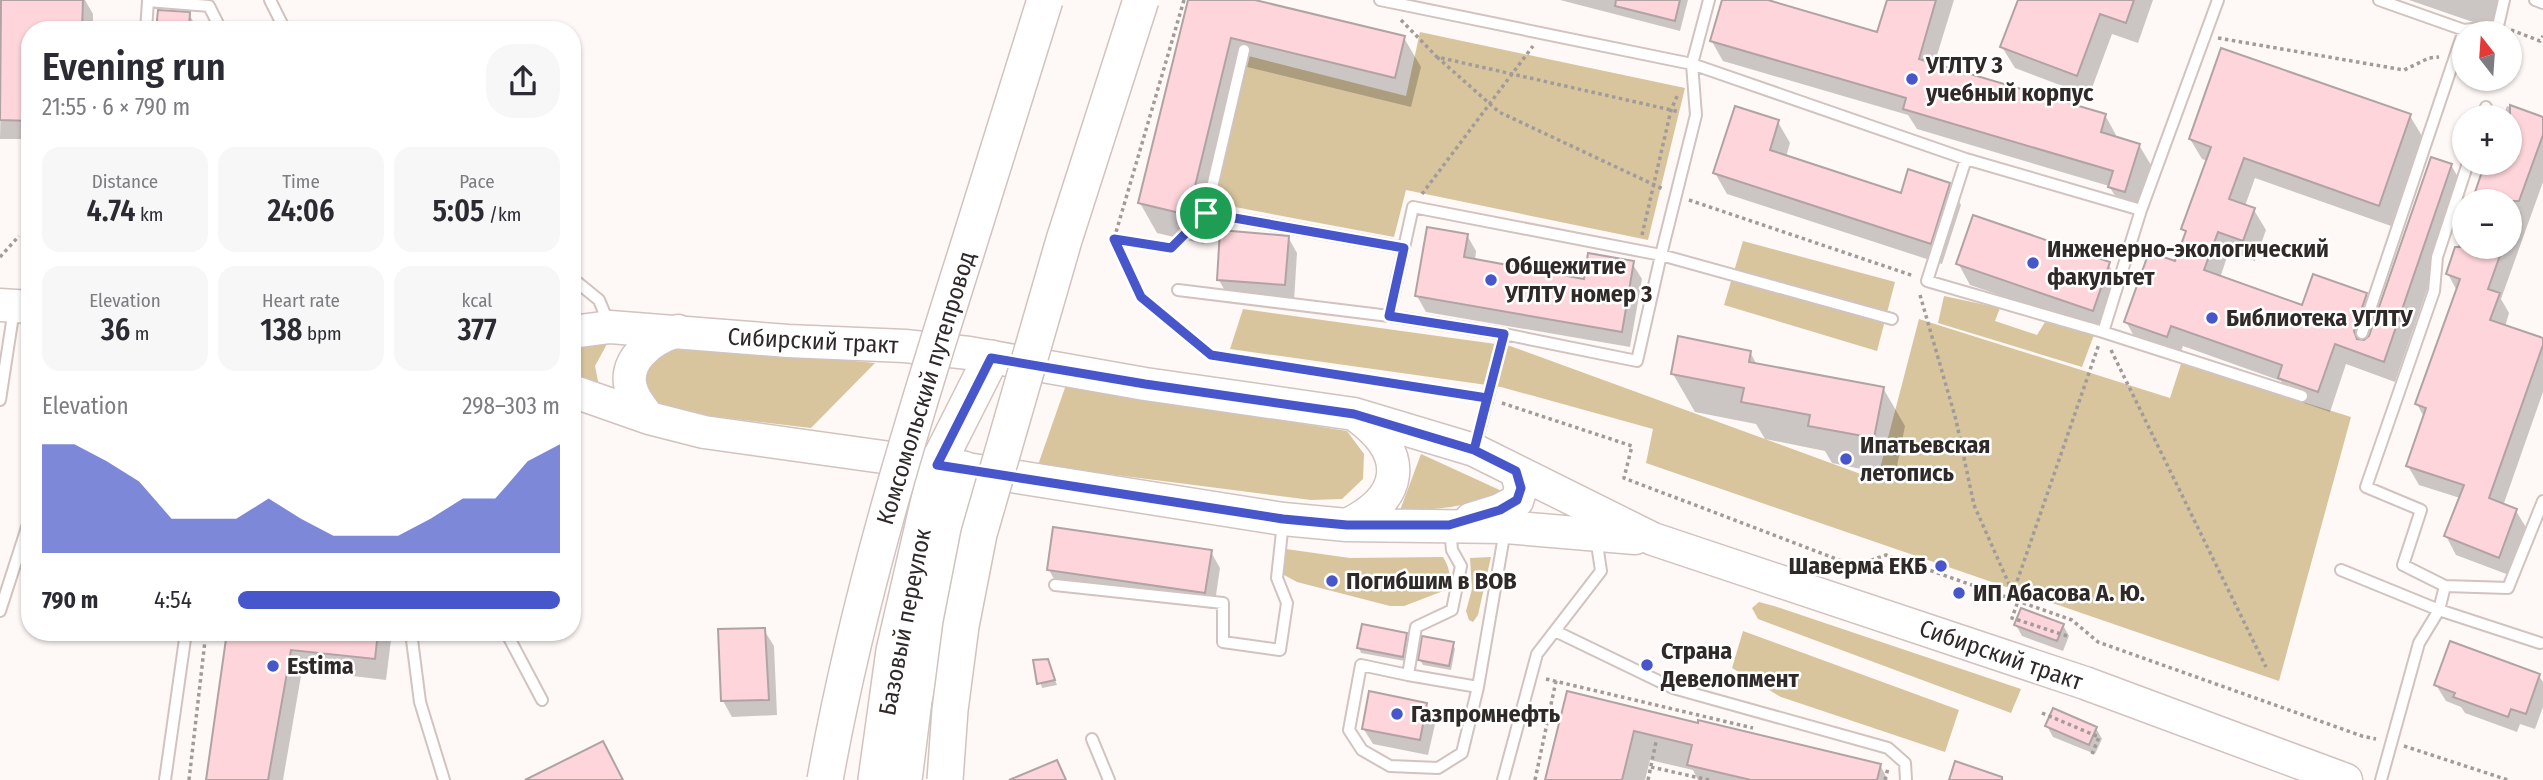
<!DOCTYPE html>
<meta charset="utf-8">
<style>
:root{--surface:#fff;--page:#f7f7f7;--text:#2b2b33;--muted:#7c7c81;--accent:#4756ca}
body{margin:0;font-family:"Fira Sans Condensed",sans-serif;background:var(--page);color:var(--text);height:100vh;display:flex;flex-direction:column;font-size:26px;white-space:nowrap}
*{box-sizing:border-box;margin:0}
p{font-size:23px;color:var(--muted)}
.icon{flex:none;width:38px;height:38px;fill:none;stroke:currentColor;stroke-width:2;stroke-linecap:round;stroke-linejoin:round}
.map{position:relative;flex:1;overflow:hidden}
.sheet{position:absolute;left:21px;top:21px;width:560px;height:620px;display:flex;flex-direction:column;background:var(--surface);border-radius:28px;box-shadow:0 2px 5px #0004}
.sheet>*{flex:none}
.needle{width:46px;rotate:343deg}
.controls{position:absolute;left:2452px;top:21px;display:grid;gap:14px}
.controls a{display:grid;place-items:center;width:70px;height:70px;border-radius:50%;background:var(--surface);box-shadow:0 2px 5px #0004;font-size:35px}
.pin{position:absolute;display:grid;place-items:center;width:60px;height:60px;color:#fff;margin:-30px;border:4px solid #fff;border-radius:50%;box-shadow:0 2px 7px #0007}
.round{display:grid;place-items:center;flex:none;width:74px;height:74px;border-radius:28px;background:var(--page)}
.summary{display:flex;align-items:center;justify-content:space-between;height:119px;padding:0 21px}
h1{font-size:38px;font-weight:600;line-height:52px}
.metrics{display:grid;grid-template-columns:repeat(3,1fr);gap:10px;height:119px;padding:7px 21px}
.metrics div{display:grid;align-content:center;border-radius:18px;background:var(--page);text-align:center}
.metrics b{font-size:30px;font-weight:600}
.metrics small{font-size:19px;font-weight:400}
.metrics p{font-size:19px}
.chart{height:196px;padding:14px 21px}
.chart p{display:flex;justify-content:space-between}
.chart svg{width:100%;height:126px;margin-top:7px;fill:var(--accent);opacity:.7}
ul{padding:0 21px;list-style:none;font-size:23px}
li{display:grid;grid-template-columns:112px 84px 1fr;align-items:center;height:52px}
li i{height:18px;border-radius:9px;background:var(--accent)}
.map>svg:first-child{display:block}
.green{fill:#d8c59e}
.shadow{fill:#0003}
.building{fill:#fdd5da;stroke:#b1a3a4;stroke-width:2}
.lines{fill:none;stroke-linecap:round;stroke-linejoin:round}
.lane-casing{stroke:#d1c3bf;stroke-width:14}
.secondary-casing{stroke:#d1c3bf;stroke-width:35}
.primary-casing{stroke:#d1c3bf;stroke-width:38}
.path{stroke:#a19b99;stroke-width:3.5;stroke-dasharray:3.5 3.5;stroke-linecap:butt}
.lane{stroke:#fff;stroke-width:10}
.secondary{stroke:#fff;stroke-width:32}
.primary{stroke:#fff;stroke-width:35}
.primary-bridge-casing{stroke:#d1c3bf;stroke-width:38;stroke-linecap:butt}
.primary-bridge{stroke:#fff;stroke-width:35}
.route-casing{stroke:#fff;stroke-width:14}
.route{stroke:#4756ca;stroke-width:9}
.poi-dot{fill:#4756ca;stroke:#fff;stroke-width:2.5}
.labels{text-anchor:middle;stroke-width:5;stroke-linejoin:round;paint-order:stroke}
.poi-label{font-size:24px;font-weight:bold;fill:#2f2928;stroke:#fff;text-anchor:start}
.street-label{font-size:24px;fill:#2f2928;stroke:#fff}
</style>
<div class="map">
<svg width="2543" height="780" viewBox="0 0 2543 780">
<rect width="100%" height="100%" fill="#fef8f6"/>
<path class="green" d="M1420,32L1685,88L1648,240L1406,190L1394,237L1203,201L1237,53L1406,96Z
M1743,241L1895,282L1877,351L1724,305Z
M1944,296L2000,308L1995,321L2037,335L2045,322L2094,335L2082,367L1938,323Z
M1243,309L1510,346L1877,480L1919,319L2170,398L2181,364L2351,417L2279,681L1646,463L1653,429L1501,387L1230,349Z
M607,344L595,366L600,391L572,380V349Z
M682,344L875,363L811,428L668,411L647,397L645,367L660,349Z
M1067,382L1182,404L1347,431L1364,454L1363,479L1342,499L1311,500L1038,465Z
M1421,454L1504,492L1501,497L1451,507L1399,513Z
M1286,549L1350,558L1443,557C1450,568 1452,579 1446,590L1404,606H1390L1297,582L1284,575L1283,561Z
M1491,557L1478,615L1473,622L1469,620L1466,611L1472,589L1470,558Z
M1759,602L1774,606L2021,689L2011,713L1758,619L1752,608Z
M1743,631L1959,710L1945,752L1781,697L1732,668Z"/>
<path class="shadow" d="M3,0H85L93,14V30H30V139H0Z
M1189,0H1250L1404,38L1421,67L1411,107L1247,67L1204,244L1157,233L1140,203Z
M1560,0H1688L1680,31Z
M1723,0H1762L1878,34L1888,0H1954L1934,65L2105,115L2116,135L2115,138L2139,145L2151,165L2136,211L2122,207L2109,186L1917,129L1908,115L1723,61L1711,40Z
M2020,0H2153L2138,43L2112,34L2089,96L2015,68L2002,47Z
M2409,0H2507L2496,30Z
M189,14L198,30H158Z
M2507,106L2543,119V182L2501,299L2509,313L2505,327L2543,340V392L2503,506L2516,511L2527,529L2509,575L2456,555L2446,536L2460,498L2419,485L2408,466L2424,417L2417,404L2457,291L2448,274L2464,228V247H2510V201H2474L2487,163H2510V117H2503Z
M2410,116L2422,136L2391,226L2255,178L2245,206L2254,210L2266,230L2255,261L2229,251L2220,278L2303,307L2366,295L2378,316L2451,165L2463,186L2395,382L2346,364L2330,412L2292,399L2281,381L2183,346L2179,357L2138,343L2126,322L2176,263L2187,235L2183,229L2208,161L2202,159L2190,139Z
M1778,122L1790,143L1786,157L1902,195L1949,184L1961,205L1942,264L1727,194L1715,173Z
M1467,235L1476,251L1475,261L1585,281L1632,263L1642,279L1630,347L1426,312L1417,296Z
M1288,237L1297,253L1294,301L1228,296L1219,280Z
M1958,263L2108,264L2121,285L2105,331L1970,285Z
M1750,352L1757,365L1883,388L1905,426L1895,476L1832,463L1825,451L1765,439L1756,424L1695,412L1673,374Z
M1211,552L1220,568L1214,609L1058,586L1049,570Z
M2016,625H2063L2069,636L2063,651L2022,636Z
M764,630L774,646L777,715L732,717L723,701Z
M229,632H392L386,680L302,670L283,780H207Z
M1406,635L1409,639L1405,661L1361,653L1359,648Z
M1453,644L1455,649L1451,670L1423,665L1420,660Z
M1035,662L1050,666L1057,685L1042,688Z
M2539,676L2543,682V707L2535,729L2520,724L2517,732L2465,713L2461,707L2446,701L2436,685Z
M1568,693L1880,765L1888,780H1698L1693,770L1650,760L1645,780H1547Z
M1426,704L1436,720L1428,755L1373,744L1363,728Z
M2047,726L2096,728L2102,739L2095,754L2053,737Z"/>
<path class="building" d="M1,0H83L82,30H30V121L0,120Z
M1188,0H1255L1405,36L1395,78L1231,38L1188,215L1138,203Z
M1616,0H1680L1675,21L1615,6Z
M1722,0H1768L1877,32L1887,0H1936L1919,59L2106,114L2101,132L2140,144L2125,192L2108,187L2113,171L1903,109L1906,98L1710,41Z
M2018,0H2134L2126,23L2100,14L2077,76L2000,47Z
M158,10L190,12L189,30H156Z
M2221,48L2411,114L2379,206L2244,158L2229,199L2255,208L2243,241L2218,232L2204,270L2302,305L2313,274L2367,293L2354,331L2357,339L2364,340L2369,336L2431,157L2452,164L2384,362L2335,344L2318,392L2278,378L2282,365L2171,326L2167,337L2124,322L2149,252L2175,261L2186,231L2181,229L2211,147L2189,139Z
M2510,105L2543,117V135L2519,201H2472L2485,163H2510Z
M1735,106L1779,120L1770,150L1901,193L1908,169L1950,183L1931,244L1713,173Z
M1973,215L2110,262L2093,311L1956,264Z
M1427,227L1468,234L1464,257L1584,279L1588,253L1634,261L1622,332L1415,296Z
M1220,230L1289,236L1285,285L1217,280Z
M2455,247H2503L2488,289L2500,293L2490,320L2543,338V345L2489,498L2517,509L2499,558L2444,536L2464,485L2406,466L2426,408L2415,404L2460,279L2446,274Z
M1678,336L1751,351L1749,362L1884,387L1874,438L1808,426L1810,415L1741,402L1744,388L1671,374Z
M1053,527L1212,550L1205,593L1047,570Z
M2021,608L2064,624L2057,641L2014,625Z
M1362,624L1407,633L1403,657L1357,648Z
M765,628L769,700L721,701L718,629Z
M227,632H378L375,659L291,650L268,780H206Z
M1422,636L1454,642L1449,666L1418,660Z
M2450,641L2540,674L2526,714L2511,709L2508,717L2453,697L2455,693L2434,685Z
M1048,659L1055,680L1037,684L1033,660Z
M1369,691L1427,703L1420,740L1362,729Z
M1567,691L1698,723V720L1881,764L1877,780H1751L1687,765L1692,745L1634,731L1622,780H1545Z
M2053,708L2097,727L2089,745L2045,726Z
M603,741L623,780H525Z
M1057,760L1066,780H1009Z
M1955,761L2002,777V780H1949Z"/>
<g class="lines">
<g class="lane-casing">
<path id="lane" d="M270,0L285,30
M1380,0L1692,64L1966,159L2141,210
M1709,0L1692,64L1696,115L1661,255L1892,319
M2379,0L2464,30L2498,26L2504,0
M2535,0L2543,3
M146,30L148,1L209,6L221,30
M1244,50L1206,213L1404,248
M2483,117L2486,107
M1966,159L1927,281L2103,332L2302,396
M572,278L599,300L609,324
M1178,290L1389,316L1504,334
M1389,316L1413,207L1661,255L1637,361L1504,334L1475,447
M2103,332L2141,210L2218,0
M2362,333L2464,30
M0,400L14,309
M1450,529L1452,550L1461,566L1452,610L1416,627L1408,675L1478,687L1505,530
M2341,570L2439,610L2540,643
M1055,585L1223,603V642L1280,650L1287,603L1277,578L1283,522
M2445,586L2508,588L2543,501
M0,611L30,518
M1555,631L1673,688L1888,748L1905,763L1906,780
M411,632L420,702L444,780
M506,632L542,700
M1408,675L1361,665L1349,730L1362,750L1390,766L1438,768L1462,753L1478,687
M1092,739L1109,780
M165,780L186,632
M1503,780L1537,654L1601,571L1596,537
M2381,780L2419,643L2439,610L2445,586L2403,565L2421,510L2366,487L2434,291L2437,257L2468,163"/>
</g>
<g class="secondary-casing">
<path id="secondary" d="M0,305L30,307
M572,332L610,327L788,341L905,346L969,353L1145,384L1354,414L1474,450L1653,539L2085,683L2346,780
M572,391L649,418L704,432L926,463
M649,418C643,410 637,403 633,394C619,362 651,339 678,331
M973,470L1283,519L1347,525L1505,527L1635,538
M1471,519L1500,510L1517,501L1521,488L1516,471
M1347,525C1404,497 1409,455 1358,417"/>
</g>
<g class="primary-casing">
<path id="primary" d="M876,780L894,651L937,465L991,358
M904,780L914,700L964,469"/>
</g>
<path class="path" d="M1184,0L1114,239L1141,297L1211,354L1474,396
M1401,20L1437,57L1680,112
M2511,30L2540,41L2543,36
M2218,38L2404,70L2429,58L2439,57
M1437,57L1499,112L1663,189
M1422,194L1533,46
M1689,200L1914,276
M1642,235L1671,110L1678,94
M1114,239L1171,248L1195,223
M0,257L19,236
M1920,295L1956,420L1974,505L2012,591
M2111,350L2266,667
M1502,403L1632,446L1624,478L1855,566L1886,555L2072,620L2098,642L2362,736L2376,739
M2067,636L2012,618L2018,601L2013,593L2099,344
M1546,679L1753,728
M2042,713L2099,737L2092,754
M2404,746L2508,780
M1651,767L1709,780
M189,780L206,632
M1535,780L1556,681
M1648,780L1656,742
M1885,780L1888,768"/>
<use href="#lane" class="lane"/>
<use href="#secondary" class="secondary"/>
<use href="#primary" class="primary"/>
<g class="primary-bridge-casing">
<path id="primary-bridge" d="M825,780C857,601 911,426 966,253C993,169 1018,84 1045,0
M945,780L950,710L961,626L979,534L1064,240L1141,0"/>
</g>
<use href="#primary-bridge" class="primary-bridge"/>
</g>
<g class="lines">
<g class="route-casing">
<path id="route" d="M1206,213L1404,248L1389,316L1504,334L1474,450L1354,414L1145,384L991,358L937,465L1283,519L1347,525H1449L1500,510L1517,500L1521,488L1516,471L1474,450L1487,398L1211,355L1141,297L1114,239L1171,248L1206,213"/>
</g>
<use href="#route" class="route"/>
</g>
<g class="poi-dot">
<circle cx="1912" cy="79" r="7"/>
<circle cx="2033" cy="263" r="7"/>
<circle cx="1491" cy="280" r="7"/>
<circle cx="2212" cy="318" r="7"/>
<circle cx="1846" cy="459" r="7"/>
<circle cx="1941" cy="566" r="7"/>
<circle cx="1332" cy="581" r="7"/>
<circle cx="1959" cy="593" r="7"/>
<circle cx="1647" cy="665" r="7"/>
<circle cx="273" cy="666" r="7"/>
<circle cx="1397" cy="714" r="7"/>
</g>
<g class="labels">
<g class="poi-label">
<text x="1926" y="73">УГЛТУ 3<tspan x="1926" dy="28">учебный корпус</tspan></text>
<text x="2047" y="257">Инженерно-экологический<tspan x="2047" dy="28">факультет</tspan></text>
<text x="1505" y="274">Общежитие<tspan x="1505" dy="28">УГЛТУ номер 3</tspan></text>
<text x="2226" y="326">Библиотека УГЛТУ</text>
<text x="1860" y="453">Ипатьевская<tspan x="1860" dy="28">летопись</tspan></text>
<text x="1927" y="574" text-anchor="end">Шаверма ЕКБ</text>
<text x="1346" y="589">Погибшим в ВОВ</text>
<text x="1973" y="601">ИП Абасова А. Ю.</text>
<text x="1661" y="659">Страна<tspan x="1661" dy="28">Девелопмент</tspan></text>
<text x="287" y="674">Estima</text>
<text x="1411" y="722">Газпромнефть</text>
</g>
<g class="street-label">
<text transform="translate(813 341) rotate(3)" y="8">Сибирский тракт</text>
<text transform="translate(926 388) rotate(-73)" y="8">Комсомольский путепровод</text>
<text transform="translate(905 622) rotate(-79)" y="8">Базовый переулок</text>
<text transform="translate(2001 655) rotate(19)" y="8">Сибирский тракт</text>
</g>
</g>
</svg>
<div class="controls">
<a><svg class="needle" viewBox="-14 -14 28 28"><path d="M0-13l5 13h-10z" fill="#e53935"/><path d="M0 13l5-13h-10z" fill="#7c7c81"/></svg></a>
<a>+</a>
<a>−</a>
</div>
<div class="pin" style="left:1206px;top:213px;background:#1e9e55"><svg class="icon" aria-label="arrive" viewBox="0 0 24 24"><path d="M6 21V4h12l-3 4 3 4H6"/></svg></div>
<section class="sheet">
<div class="summary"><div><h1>Evening run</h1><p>21:55 · 6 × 790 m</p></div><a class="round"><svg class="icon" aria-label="share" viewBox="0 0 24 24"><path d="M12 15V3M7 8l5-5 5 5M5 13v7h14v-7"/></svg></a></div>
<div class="metrics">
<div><p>Distance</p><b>4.74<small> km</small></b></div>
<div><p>Time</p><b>24:06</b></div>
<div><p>Pace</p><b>5:05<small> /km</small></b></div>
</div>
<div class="metrics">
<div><p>Elevation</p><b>36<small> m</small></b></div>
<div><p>Heart rate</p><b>138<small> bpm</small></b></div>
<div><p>kcal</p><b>377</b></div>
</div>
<div class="chart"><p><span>Elevation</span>298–303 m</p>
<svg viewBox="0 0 160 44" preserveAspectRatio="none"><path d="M0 44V6L10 6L20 12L30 19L40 32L50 32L60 32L70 25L80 32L90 38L100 38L110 38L120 32L130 25L140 25L150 12L160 6V44z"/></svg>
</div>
<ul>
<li><b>790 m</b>4:54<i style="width:100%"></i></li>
</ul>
</section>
</div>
